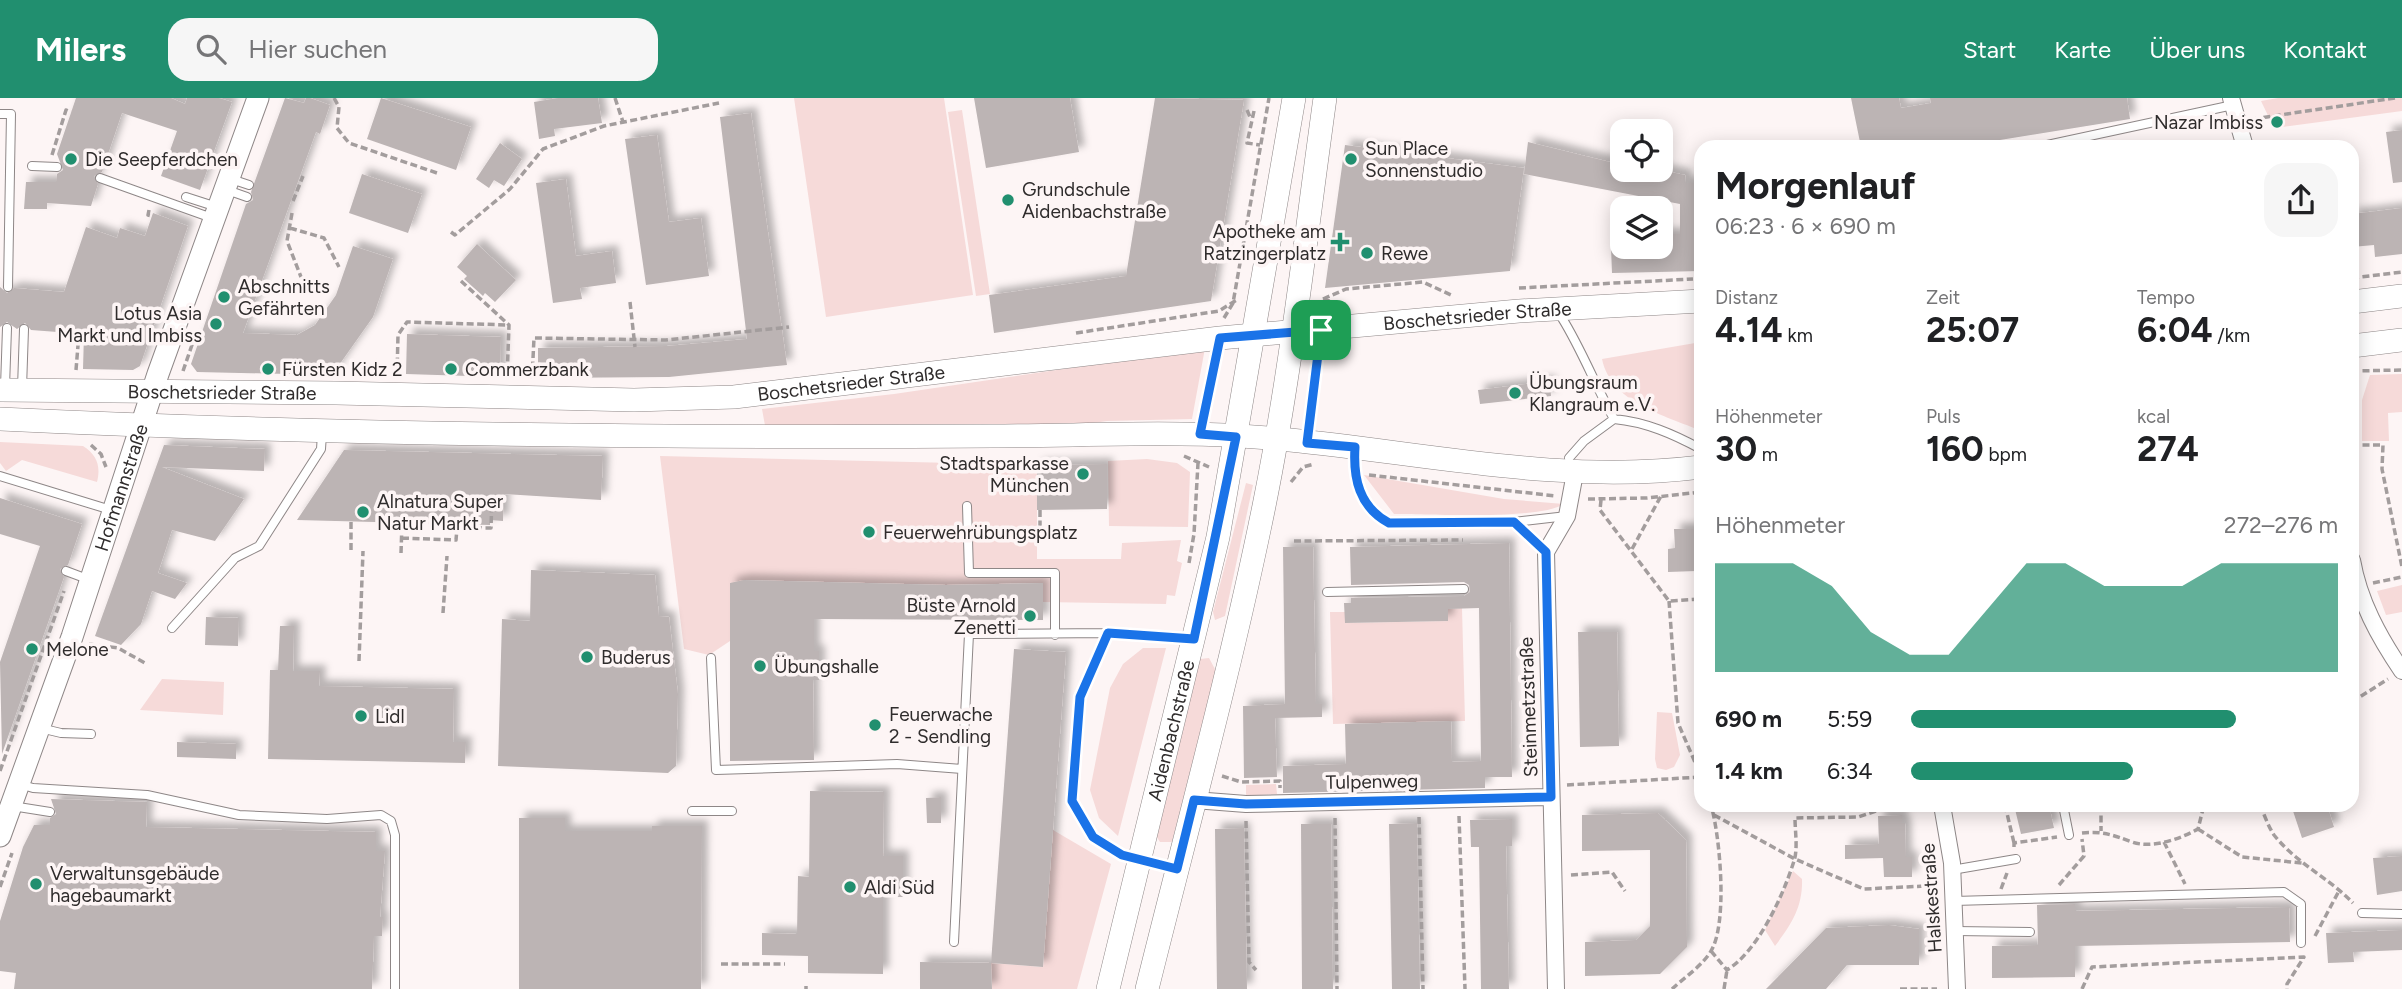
<!DOCTYPE html>
<html lang="de">
<meta charset="utf-8">
<style>
:root{--surface:#fff;--page:#f6f6f6;--text:#202124;--muted:#757577;--accent:#218f6f}
body{margin:0;font-family:Figtree,sans-serif;background:var(--page);color:var(--text);height:100vh;display:flex;flex-direction:column;font-size:26px;white-space:nowrap}
*{box-sizing:border-box;margin:0}
p{font-size:23px;color:var(--muted)}
.icon{flex:none;width:38px;height:38px;fill:none;stroke:currentColor;stroke-width:2;stroke-linecap:round;stroke-linejoin:round}
.map{position:relative;flex:1;overflow:hidden}
.side{position:absolute;left:1694px;top:42px;width:665px;height:672px;display:flex;flex-direction:column;background:var(--surface);border-radius:21px;box-shadow:0 4px 18px #0003}
.side>*{flex:none}
.buttons{position:absolute;left:1610px;top:21px;display:grid;gap:14px}
.buttons a{display:grid;place-items:center;width:63px;height:63px;border-radius:14px;background:var(--surface);box-shadow:0 4px 18px #0003;font-size:35px}
.pin{position:absolute;display:grid;place-items:center;width:60px;height:60px;color:#fff;margin:-30px;border-radius:14px;box-shadow:0 4px 10px #0006}
.round{display:grid;place-items:center;flex:none;width:74px;height:74px;border-radius:21px;background:var(--page)}
.head{display:flex;align-items:center;justify-content:space-between;height:119px;padding:0 21px}
h1{font-size:38px;font-weight:700;line-height:52px}
.figures{display:grid;grid-template-columns:repeat(3,1fr);gap:10px;height:119px;padding:7px 21px}
.figures div{display:grid;align-content:center}
.figures b{font-size:35px;font-weight:700}
.figures small{font-size:19px;font-weight:400}
.figures p{font-size:19px}
.chart{height:196px;padding:14px 21px}
.chart p{display:flex;justify-content:space-between}
.chart svg{width:100%;height:126px;margin-top:7px;fill:var(--accent);opacity:.7}
ul{padding:0 21px;list-style:none;font-size:23px}
li{display:grid;grid-template-columns:112px 84px 1fr;align-items:center;height:52px}
li i{height:18px;border-radius:9px;background:var(--accent)}
header{display:flex;align-items:center;gap:42px;box-sizing:border-box;height:98px;padding:0 35px;background:var(--accent);color:#fff}
header strong{font-size:33px}
nav{display:flex;gap:38px;margin-inline-start:auto;font-size:24px}
.search{width:490px;height:63px;background:var(--page);display:flex;align-items:center;gap:18px;box-sizing:border-box;padding:0 24px;border-radius:21px;color:var(--muted);font-size:26px}
.map>svg:first-child{display:block}
.green{fill:#f6dad9}
.building{fill:#bcb4b4;filter:url(#shadow)}
.lines{fill:none;stroke-linecap:round;stroke-linejoin:round}
.service-casing{stroke:#8e8787;stroke-width:10}
.minor-casing{stroke:#8e8787;stroke-width:18}
.tertiary-casing{stroke:#8e8787;stroke-width:23}
.secondary-casing{stroke:#8e8787;stroke-width:24}
.path{stroke:#a39d9d;stroke-width:3.5;stroke-dasharray:7 3.5;stroke-linecap:butt}
.service{stroke:#fff;stroke-width:8}
.minor{stroke:#fff;stroke-width:16}
.tertiary{stroke:#fff;stroke-width:21}
.secondary{stroke:#fff;stroke-width:23}
.route-casing{stroke:#fff;stroke-width:14}
.route{stroke:#1a73e8;stroke-width:9}
.poi-dot{fill:#218f6f;stroke:#fdf5f5;stroke-width:2.5}
.labels{text-anchor:middle;stroke-width:7;stroke-linejoin:round;paint-order:stroke}
.poi-label{font-size:19px;fill:#2f2c2c;stroke:#fdf5f5;text-anchor:start}
.street-label{font-size:19px;fill:#2f2c2c;stroke:#fdf5f5}
</style>
<header>
<strong>Milers</strong>
<div class="search"><svg class="icon" aria-label="search" viewBox="0 0 24 24"><circle cx="10" cy="10" r="6"/><path d="M15 15l6 6"/></svg>Hier suchen</div>
<nav><a>Start</a><a>Karte</a><a>Über uns</a><a>Kontakt</a></nav>
</header>
<div class="map">
<svg width="2402" height="891" viewBox="0 0 2402 891">
<defs>
<filter id="shadow"><feDropShadow dx="6" dy="-6" stdDeviation="3.5" flood-color="#0004"/></filter>
</defs>
<rect width="100%" height="100%" fill="#fdf5f5"/>
<path class="green" d="M794,0H944L973,197L826,219Z
M2278,0H2402V13L2274,30L2261,3Z
M962,12L990,196L976,198L948,14Z
M1701,244V333C1665,317 1611,305 1602,261Z
M1205,250L1192,321L1107,323L1073,328L766,333L762,311L894,296Z
M2402,276V314L2388,315L2389,343H2362V302L2370,277Z
M0,344L83,348C97,357 101,368 97,384L22,362L6,373L0,365Z
M660,358L1037,367V461H1121L1122,445L1181,442L1177,463L1182,465L1175,498L1167,497L1166,506L1043,504V485L946,487L744,482L730,543L709,557L684,551Z
M1147,361L1177,365L1190,374L1188,429L1109,428L1108,363Z
M1364,377L1504,401L1564,406C1540,422 1428,416 1394,416Z
M1246,385L1253,387L1225,518L1215,522L1213,514Z
M2402,487V514L2386,517L2377,493Z
M1462,510L1465,623L1333,626L1330,514H1345V525L1448,523V511Z
M1143,550H1166L1118,738L1099,720L1090,692L1110,590L1123,566Z
M1209,560L1216,573L1172,744H1160L1156,738L1200,561Z
M162,581L224,584L223,617L140,612Z
M1657,614L1672,615L1680,657L1674,669L1666,672L1657,670L1655,661Z
M1276,686L1277,696L1246,698V687Z
M1053,732L1111,766L1077,891H992L991,865L1043,869Z
M1793,773L1802,781C1803,808 1792,826 1775,848L1765,832Z"/>
<path class="building" d="M76,0H171L185,6L187,0H219L232,4L200,92L161,78L177,33L122,15L102,74L94,78L98,86L91,108L47,105V111H24L26,84H56L57,76L63,72L57,56Z
M285,0L304,5L306,0H310L330,7L320,36L316,34L243,235L297,237L315,227L336,197L353,148L393,161L373,219L332,277L197,274L191,266L246,106L253,102L251,94Z
M381,0L471,29L456,72L367,41Z
M558,0H598L602,25L554,31L555,38L539,41L534,4Z
M974,0H1070L1079,54L986,70Z
M1155,0L1244,2L1211,203L994,235L989,197L1126,178Z
M1851,0H1899L1901,10L1931,5L1930,0H2127L2130,21L1957,49H1861Z
M751,15L787,267L669,279L538,280V250L667,248L747,241L720,19Z
M2402,32V84L2393,85L2386,34Z
M657,37L669,124L701,120L709,178L646,187L625,41Z
M1528,44L1622,67V72H1661L1685,77L1686,85H1701V173L1612,175L1611,149H1661V136H1680V106L1524,76Z
M500,45L522,61L504,88L494,82L489,90L476,81Z
M1345,47L1524,70L1510,173L1325,190Z
M362,76L422,96L408,135L349,115Z
M566,81L576,158L612,153L616,185L580,190L582,201L553,205L536,85Z
M2402,110V156L2375,159L2374,147L2352,149V116Z
M153,115L188,128L140,268L133,272L83,271L84,236L31,232L25,225L17,231L7,224L0,229V189L7,195L14,190L64,194L86,129L117,140L120,130L145,138Z
M477,146L516,182L495,204L485,195L483,198L464,181L467,178L457,169Z
M407,236L501,239L500,279L406,276Z
M1550,283L1551,298L1480,306L1478,292Z
M164,347L265,351L264,373L162,369L244,401L215,443L172,432L158,475L187,485L175,501L152,493L141,526L121,547L95,538Z
M344,352L603,358L601,402L504,396L503,423L490,422V427L297,422Z
M1107,366V411L1037,412V367Z
M0,400L82,426L68,467L60,471L64,479L2,656L0,564L40,448L0,436Z
M1674,431H1701V469H1696V473L1668,474V451L1675,450Z
M1509,445L1512,679H1485V690L1283,695V668L1346,666L1345,626L1451,623L1452,664L1481,663L1479,510L1448,511V523L1345,525L1344,505H1351V500L1464,498L1470,494L1469,487L1464,484L1351,487L1350,449Z
M1283,449H1313L1316,606H1322V619L1275,620L1277,679L1244,680L1243,608L1285,606Z
M531,472L655,477L659,518L669,519L678,596L676,668L668,675L498,668L502,521L530,523Z
M744,482L946,487L1043,485V522L814,521V553H819V582H813L814,662L730,663V485Z
M206,519L239,520L238,548L205,547Z
M280,528H294L293,573H320L319,588L454,591L453,644H466L465,665L268,661L270,572H278Z
M1578,534H1617L1619,648L1580,649Z
M1014,551L1066,554L1043,869L991,865Z
M177,644L236,646V661L177,659Z
M810,693L884,694L883,758H903V799H883V876L808,875V858L762,857V835L797,836L798,778L809,779Z
M941,699V725H927L926,700Z
M51,701L147,704L146,729L376,734V753H385L380,819H383L382,838H374L372,891H14L16,875L0,873V823L23,749L34,727H50V720L56,716Z
M2014,707H2049L2054,730L2021,736Z
M2291,707H2327L2334,729L2302,740Z
M1658,715L1686,742L1687,849L1660,876L1585,878V844L1636,842L1650,828V752L1582,753V717Z
M1902,717V725H1905L1906,759H1912V779H1884L1883,760L1845,761V747L1879,746L1878,718Z
M519,720H565V733H652V728H702L701,891H519Z
M1512,721V748H1506L1509,891H1481L1479,749H1471L1470,722Z
M1417,725L1420,891H1392L1389,726Z
M1301,726H1331L1333,891H1302Z
M1244,730L1247,891H1217L1215,731Z
M2402,758V793L2377,797L2373,760Z
M2075,806V813L2289,809L2290,844L2075,848V879L1992,880V848L2038,847L2037,807Z
M1889,827L1919,831V867H1847L1826,891H1766L1826,830Z
M2402,832V852L2353,854L2354,864L2328,865L2326,835Z
M920,864L991,865L992,891H920Z"/>
<g class="lines">
<g class="service-casing">
<path id="service" d="M0,16H11L8,189
M2038,49L2233,7
M32,68L57,69
M100,80L212,120
M231,81L249,87
M227,92L247,99
M186,99L217,109
M1562,220C1582,252 1595,287 1614,321L1584,343L1569,360
M5,289L7,230
M22,290L24,231
M1614,321C1646,324 1673,336 1701,351
M1355,352C1353,382 1361,410 1389,425L1514,424L1546,454
M0,378L111,412
M967,408L969,475H1055V537
M1514,424L1567,418
M66,473L90,482
M1327,494L1464,491
M172,530L235,460L259,448L321,351L322,336
M711,560L716,672L897,666L962,671
M40,630L61,635L91,636
M19,686L33,690L147,697L239,717L327,721L381,717L391,723L395,737V891
M2063,707L2069,737
M12,708L50,714
M692,713H732
M1139,761L1122,756L1093,739L1072,703L1080,599L1108,535L1192,540
M1952,772L2016,761
M1954,803L2284,794L2301,806V845
M2362,815L2402,816
M1955,833L2030,834
M954,844L969,536L1108,535"/>
</g>
<g class="minor-casing">
<path id="minor" d="M2231,0L2245,49
M2352,462C2359,503 2379,539 2402,573
M1194,702L1246,706L1551,699
M1942,707L1952,765L1957,891
M1556,891L1546,454L1567,418L1575,375"/>
</g>
<g class="tertiary-casing">
<g id="tertiary">
<path id="s1" d="M0,738L72,539L158,276L258,0"/>
</g>
</g>
<g class="secondary-casing">
<g id="secondary">
<path d="M2352,204L2402,198"/>
<path d="M2352,248L2402,242"/>
<path id="s2" d="M0,292L336,295L634,302L734,299L1220,240L1519,213L1701,203"/>
<path d="M0,321C331,337 662,340 993,338C1056,338 1118,335 1181,336C1356,336 1526,391 1701,369"/>
<path id="s3" d="M1108,891L1218,439L1294,0"/>
<path d="M1147,891C1187,730 1231,570 1264,408C1291,274 1306,136 1325,0"/>
</g>
</g>
<path class="path" d="M334,0L339,9L337,30L349,45L437,75
M615,0L623,24
M1247,12L1250,19
M1254,13L1247,45L1260,47
M2253,21L2395,0
M52,57L66,12L71,14
M293,103L303,78
M149,112L148,117L152,118
M292,115L287,143L301,179
M290,130L324,140L339,169
M451,134L455,137L510,91L543,51L604,28L719,5
M2352,180L2402,174
M461,183L509,227L507,280
M1519,190L1693,181
M1323,201L1341,207
M1323,201L1346,191L1423,184L1451,197
M630,204L635,249
M1224,220L1233,205L1269,0
M1076,235L1219,213L1238,201
M76,272L79,235
M183,273L193,244
M2352,273L2402,272
M397,277L398,237L407,224L509,227
M532,281L534,240L666,242L789,229
M1204,316L1215,261
M1309,325L1319,249
M91,347L101,356L106,369
M2352,347H2383L2382,371L2402,469
M1184,358L1209,369
M1369,377L1556,398
M1291,384L1303,369L1314,366
M1588,401L1647,400L1701,394
M1601,402L1600,412L1669,503L1701,501
M1040,412V435
M351,424V453
M457,427V430H491L492,398H496
M402,440L456,442L457,430
M1294,443L1463,442
M1632,451L1661,398
M401,455L402,425
M1189,465L1194,436L1198,365
M2373,485L2402,479
M1669,503L1678,625L1701,678
M443,515L447,458
M89,546L118,550L145,565
M359,563L363,453
M2352,604L2388,581
M0,673L64,493
M1222,678L1241,684L1280,683V690
M1567,687L1701,679
M2005,707L2014,745
M2101,707V733
M2260,707C2264,716 2268,728 2274,737C2296,765 2329,780 2353,805
M1714,717L1795,761L1864,791L1925,788L1936,779
M1459,718L1465,891
M1419,719L1423,891
M1335,720L1337,891
M1246,723L1249,864L1256,872
M2198,731L2242,759L2302,765
M2082,735C2103,733 2113,737 2132,744C2152,751 2180,741 2198,731L2204,707
M2164,744L2185,786
M2014,749V745L2057,739
M1571,777L1612,774L1625,793
M2059,787L2084,758L2082,741
M0,789L12,755
M2001,791L2007,775
M2315,838L2340,791
M1711,853L1727,872C1758,853 1783,798 1794,763C1798,751 1795,733 1795,720L1858,719L1879,712L1923,707
M721,866H785
M806,891V888
M1672,891C1684,880 1703,867 1711,853C1728,825 1720,738 1711,707
M1724,891L1727,872
M1900,891H1937
M2082,891L2092,869L2304,859L2287,886V891"/>
<use href="#service" class="service"/>
<use href="#minor" class="minor"/>
<use href="#tertiary" class="tertiary"/>
<use href="#secondary" class="secondary"/>
</g>
<g class="lines">
<g class="route-casing">
<path id="route" d="M1321,232L1307,345L1355,349C1353,380 1359,409 1389,425L1514,424L1546,454L1551,699L1246,706L1194,702L1177,771L1122,757L1093,739L1072,703L1080,599L1108,535L1194,541L1236,339L1200,336L1220,240Z"/>
</g>
<use href="#route" class="route"/>
</g>
<g class="poi-dot">
<circle cx="2277" cy="24" r="7"/>
<circle cx="71" cy="61" r="7"/>
<circle cx="1351" cy="61" r="7"/>
<circle cx="1008" cy="102" r="7"/>
<path d="M1336.5 133.5h7v7h7v7h-7v7h-7v-7h-7v-7h7z"/>
<circle cx="1367" cy="155" r="7"/>
<circle cx="224" cy="199" r="7"/>
<circle cx="216" cy="226" r="7"/>
<circle cx="268" cy="271" r="7"/>
<circle cx="451" cy="271" r="7"/>
<circle cx="1515" cy="295" r="7"/>
<circle cx="1083" cy="376" r="7"/>
<circle cx="363" cy="414" r="7"/>
<circle cx="869" cy="434" r="7"/>
<circle cx="1030" cy="518" r="7"/>
<circle cx="32" cy="551" r="7"/>
<circle cx="587" cy="559" r="7"/>
<circle cx="760" cy="568" r="7"/>
<circle cx="361" cy="618" r="7"/>
<circle cx="875" cy="627" r="7"/>
<circle cx="36" cy="786" r="7"/>
<circle cx="850" cy="789" r="7"/>
</g>
<g class="labels">
<g class="poi-label">
<text x="2263" y="31" text-anchor="end">Nazar Imbiss</text>
<text x="1365" y="57">Sun Place<tspan x="1365" dy="22">Sonnenstudio</tspan></text>
<text x="85" y="68">Die Seepferdchen</text>
<text x="1022" y="98">Grundschule<tspan x="1022" dy="22">Aidenbachstraße</tspan></text>
<text x="1326" y="140" text-anchor="end">Apotheke am<tspan x="1326" dy="22">Ratzingerplatz</tspan></text>
<text x="1381" y="162">Rewe</text>
<text x="238" y="195">Abschnitts<tspan x="238" dy="22">Gefährten</tspan></text>
<text x="202" y="222" text-anchor="end">Lotus Asia<tspan x="202" dy="22">Markt und Imbiss</tspan></text>
<text x="282" y="278">Fürsten Kidz 2</text>
<text x="465" y="278">Commerzbank</text>
<text x="1529" y="291">Übungsraum<tspan x="1529" dy="22">Klangraum e.V.</tspan></text>
<text x="1069" y="372" text-anchor="end">Stadtsparkasse<tspan x="1069" dy="22">München</tspan></text>
<text x="377" y="410">Alnatura Super<tspan x="377" dy="22">Natur Markt</tspan></text>
<text x="883" y="441">Feuerwehrübungsplatz</text>
<text x="1016" y="514" text-anchor="end">Büste Arnold<tspan x="1016" dy="22">Zenetti</tspan></text>
<text x="46" y="558">Melone</text>
<text x="601" y="566">Buderus</text>
<text x="774" y="575">Übungshalle</text>
<text x="889" y="623">Feuerwache<tspan x="889" dy="22">2 - Sendling</tspan></text>
<text x="375" y="625">Lidl</text>
<text x="50" y="782">Verwaltunsgebäude<tspan x="50" dy="22">hagebaumarkt</tspan></text>
<text x="864" y="796">Aldi Süd</text>
</g>
<g class="street-label">
<text dy="7" stroke="none"><textPath href="#s2" startOffset="1482">Boschetsrieder Straße</textPath></text>
<text dy="7" stroke="none"><textPath href="#s2" startOffset="852">Boschetsrieder Straße</textPath></text>
<text dy="7" stroke="none"><textPath href="#s2" startOffset="222">Boschetsrieder Straße</textPath></text>
<text dy="7" stroke="none"><textPath href="#s1" startOffset="369">Hofmannstraße</textPath></text>
<text transform="translate(1528 609) rotate(-92)" y="7">Steinmetzstraße</text>
<text dy="7" stroke="none"><textPath href="#s3" startOffset="266">Aidenbachstraße</textPath></text>
<text transform="translate(1372 683) rotate(-1)" y="7">Tulpenweg</text>
<text transform="translate(1931 800) rotate(-94)" y="7">Halskestraße</text>
</g>
</g>
</svg>
<div class="buttons">
<a><svg class="icon" aria-label="locate" viewBox="0 0 24 24"><circle cx="12" cy="12" r="6"/><path d="M12 2v4M12 18v4M2 12h4M18 12h4"/></svg></a>
<a><svg class="icon" aria-label="layers" viewBox="0 0 24 24"><path d="M12 4l9 5-9 5-9-5zM3 14l9 5 9-5"/></svg></a>
</div>
<div class="pin" style="left:1321px;top:232px;background:#1e9e55"><svg class="icon" aria-label="arrive" viewBox="0 0 24 24"><path d="M6 21V4h12l-3 4 3 4H6"/></svg></div>
<section class="side">
<div class="head"><div><h1>Morgenlauf</h1><p>06:23 · 6 × 690 m</p></div><a class="round"><svg class="icon" aria-label="share" viewBox="0 0 24 24"><path d="M12 15V3M7 8l5-5 5 5M5 13v7h14v-7"/></svg></a></div>
<div class="figures">
<div><p>Distanz</p><b>4.14<small> km</small></b></div>
<div><p>Zeit</p><b>25:07</b></div>
<div><p>Tempo</p><b>6:04<small> /km</small></b></div>
</div>
<div class="figures">
<div><p>Höhenmeter</p><b>30<small> m</small></b></div>
<div><p>Puls</p><b>160<small> bpm</small></b></div>
<div><p>kcal</p><b>274</b></div>
</div>
<div class="chart"><p><span>Höhenmeter</span>272–276 m</p>
<svg viewBox="0 0 160 44" preserveAspectRatio="none"><path d="M0 44V6L10 6L20 6L30 14L40 30L50 38L60 38L70 22L80 6L90 6L100 14L110 14L120 14L130 6L140 6L150 6L160 6V44z"/></svg>
</div>
<ul>
<li><b>690 m</b>5:59<i style="width:76%"></i></li>
<li><b>1.4 km</b>6:34<i style="width:52%"></i></li>
</ul>
</section>
</div>
